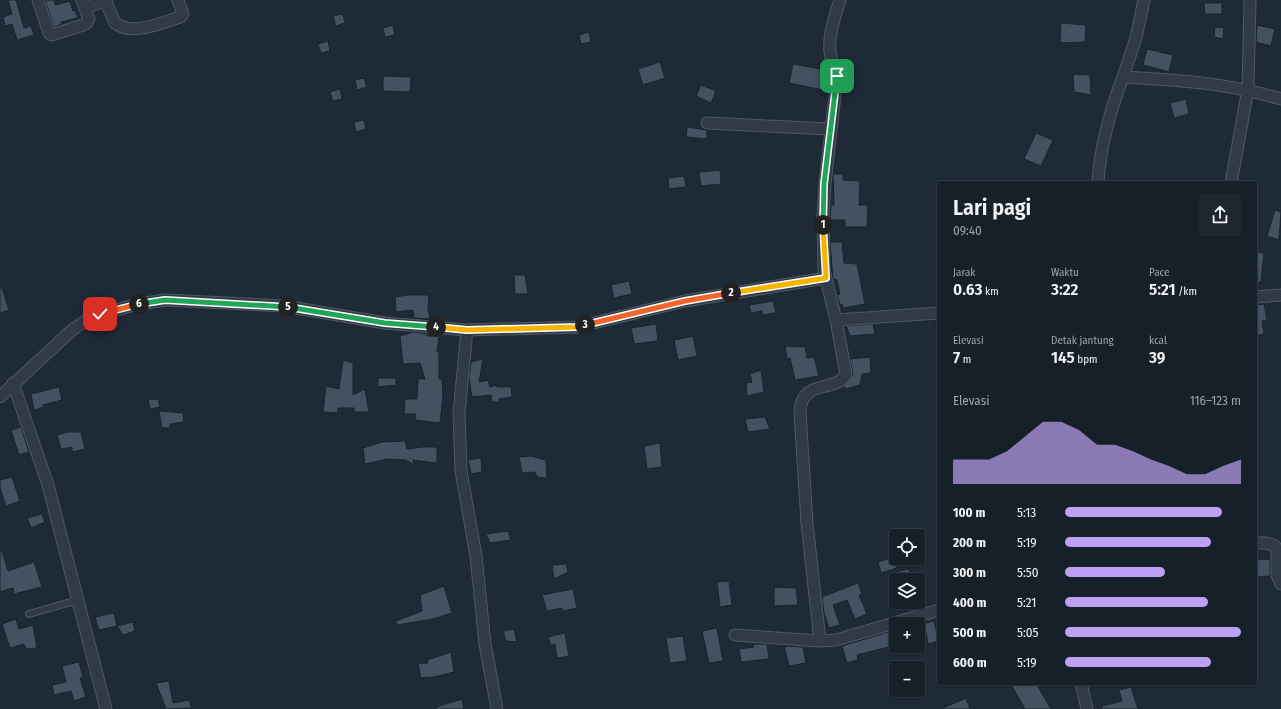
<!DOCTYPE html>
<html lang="id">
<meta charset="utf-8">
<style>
:root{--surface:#162028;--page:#1f2830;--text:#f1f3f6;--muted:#9ea3a8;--line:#353e45;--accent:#bca0f2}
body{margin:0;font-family:"Fira Sans Condensed",sans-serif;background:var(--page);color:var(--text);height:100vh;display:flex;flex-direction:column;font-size:15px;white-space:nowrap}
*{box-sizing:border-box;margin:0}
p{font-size:13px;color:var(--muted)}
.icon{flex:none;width:22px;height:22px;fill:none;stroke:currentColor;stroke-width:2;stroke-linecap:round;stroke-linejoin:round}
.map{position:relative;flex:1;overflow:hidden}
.side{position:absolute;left:937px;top:181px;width:320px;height:504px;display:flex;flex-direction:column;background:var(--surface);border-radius:4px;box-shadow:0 1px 3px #0004,0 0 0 1px var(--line)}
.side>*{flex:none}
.tools{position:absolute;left:889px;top:529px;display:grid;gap:8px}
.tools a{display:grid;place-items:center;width:36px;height:36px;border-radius:4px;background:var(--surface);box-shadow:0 1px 3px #0004,0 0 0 1px var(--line);font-size:20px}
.pin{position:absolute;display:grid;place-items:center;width:34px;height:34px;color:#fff;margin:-17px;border-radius:8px;box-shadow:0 2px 6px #0006}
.km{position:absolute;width:20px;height:20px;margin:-10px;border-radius:50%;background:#222;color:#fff;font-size:11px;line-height:20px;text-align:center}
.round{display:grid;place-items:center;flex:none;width:42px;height:42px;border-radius:4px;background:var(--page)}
.headline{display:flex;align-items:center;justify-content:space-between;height:68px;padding:0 16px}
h1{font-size:22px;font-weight:600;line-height:30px}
.figures{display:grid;grid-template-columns:repeat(3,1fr);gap:6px;height:68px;padding:4px 16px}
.figures div{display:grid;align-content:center}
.figures b{font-size:17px;font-weight:600}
.figures small{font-size:11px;font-weight:400}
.figures p{font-size:11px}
.chart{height:112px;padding:8px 16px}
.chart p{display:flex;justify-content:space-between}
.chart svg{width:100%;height:72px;margin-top:4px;fill:var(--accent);opacity:.7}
ul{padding:0 16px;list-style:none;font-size:13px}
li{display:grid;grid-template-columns:64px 48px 1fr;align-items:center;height:30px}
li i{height:10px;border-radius:5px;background:var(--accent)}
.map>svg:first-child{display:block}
.building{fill:#445160;stroke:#19222d}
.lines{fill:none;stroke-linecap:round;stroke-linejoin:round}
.lane-casing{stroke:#4f5965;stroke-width:8}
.street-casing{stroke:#4f5965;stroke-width:13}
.lane{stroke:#313b47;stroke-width:5.5}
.street{stroke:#313b47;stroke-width:11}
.split-1-casing{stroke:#fff;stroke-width:8}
.split-2-casing{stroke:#fff;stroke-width:8}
.split-3-casing{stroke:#fff;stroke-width:8}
.split-4-casing{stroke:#fff;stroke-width:8}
.split-5-casing{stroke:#fff;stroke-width:8}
.split-6-casing{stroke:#fff;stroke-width:8}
.split-7-casing{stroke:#fff;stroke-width:8}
.split-1{stroke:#22a559;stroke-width:5}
.split-2{stroke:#f5b400;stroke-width:5}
.split-3{stroke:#f0652b;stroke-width:5}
.split-4{stroke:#f5b400;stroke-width:5}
.split-5{stroke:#22a559;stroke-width:5}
.split-6{stroke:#22a559;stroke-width:5}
.split-7{stroke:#f0652b;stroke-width:5}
</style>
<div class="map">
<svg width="1281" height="709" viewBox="0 0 1281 709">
<rect width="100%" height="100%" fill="#1e2a36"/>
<path class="building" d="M8,0H16L24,28L31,26L34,35L17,40L12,24L5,26L3,17L12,14Z
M45,0H54L55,5L70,1L73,11L75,10L78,18L61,22L62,24L54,27Z
M1204,3H1222V14H1205Z
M343,14L345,23L336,26L333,16Z
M1061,23L1086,25L1085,42L1060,43Z
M393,25L395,35L385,37L383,28Z
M1257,25L1275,29L1271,46L1256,42Z
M1215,27L1224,28L1223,39L1214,37Z
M589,32L591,42L581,44L579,35Z
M328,41L330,51L321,53L318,44Z
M1147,49L1173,55L1169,72L1143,65Z
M660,62L665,78L643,85L638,69Z
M793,64L827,70L828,91L789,83Z
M1073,74L1090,75L1091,95L1074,92Z
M383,76L411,77L410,92L383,91Z
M364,78L367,87L357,90L355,80Z
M701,85L716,91L711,103L696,96Z
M340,89L342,99L333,101L330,92Z
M1186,99L1189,114L1174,118L1170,103Z
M364,120L366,129L356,132L354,122Z
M687,127L707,130V139L686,137Z
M1036,133L1053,140L1041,166L1024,159Z
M720,170L721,184L701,186L699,172Z
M833,174H843V180L860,181L859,205H868L867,227H845V220H830L831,205H834Z
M684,176L686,187L669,189L668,178Z
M1275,210L1281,212L1279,240L1267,236Z
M830,242H842L844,263L857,264L865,304L843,308L842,304L840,305L837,295L840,294L837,280L833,279Z
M1255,252L1264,253L1261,282H1255Z
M514,275H525L528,294H515Z
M629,281L632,294L614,298L611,285Z
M0,288H2L9,310L0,313Z
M407,295H429L428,308L430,319L414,318L413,310L396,312L395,297Z
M773,301L776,313L763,315L762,311L751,313L749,305Z
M1264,304L1267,320L1262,321L1264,334L1255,336V305Z
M656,324L658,341L634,344L631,328Z
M873,324L875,334L850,336L846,326Z
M413,332L427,334V336H439L437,352H439V379H442L443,396L440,423L415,420L416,414H404L405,399H417L418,379H425L420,363L403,364L400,336Z
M693,336L697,356L678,360L674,340Z
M785,346L805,347L807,358L814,357L819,376L795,380L790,358L787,359Z
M870,357L871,373L862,374L860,385L845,389L844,386L853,375L850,359Z
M483,359L479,382L488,380L490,387L497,385V387H511L512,397L499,399L500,402H492L491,395L472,397L469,379L471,362Z
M343,360L353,363V395L365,389L369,412H354V408H338V413L323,412L326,386L339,389Z
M761,370L764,392L747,396L746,383L752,382L750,374Z
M378,378H396V385L378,387Z
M59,387L62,400L43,405L44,407L34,410L31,394Z
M158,399L160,407L150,409L148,400Z
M159,411L183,413L184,422L170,424V428H162Z
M765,417L770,429L748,432L745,419Z
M21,427L29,452L19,455L11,430Z
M67,432H81L85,449L72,452V447L61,449L57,435Z
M405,441L407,449L422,447H437V463L413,460L414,465L406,460L388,459L365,464L363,448L382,442Z
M660,443L662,467L647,469L644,446Z
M531,456L546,460L547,478L537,477L535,472L522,473L519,457Z
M481,458L482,472L471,474L468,460Z
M12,477L20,501L6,506L0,488V480Z
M42,514L45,522L31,528L27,518Z
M508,531L511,540L490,543L486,534Z
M2,551L8,571L34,562L42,587L14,594L13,588L0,592V552Z
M894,557L897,568L881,573L878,562Z
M1270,559V576L1255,577V560Z
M566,564L568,572L554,579L552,565Z
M909,569L911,580H897L895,572Z
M729,581L732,605L720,607L717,582Z
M858,583L862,594L859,595L867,614L855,619L847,600L833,605L840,625L829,628L824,613L822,597Z
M444,586L452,613L433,619L397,625L396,621L422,611L420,595Z
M774,587L796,588L798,605L774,606Z
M573,589L577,608L563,611L562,608L547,611L542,595Z
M114,613L117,626L99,630L95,617Z
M16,619L19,629L33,625L37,648L26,649L24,644L10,648L2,624Z
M934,621L939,641L928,644L926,633L918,635V625Z
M133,622L135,631L123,635L117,626Z
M717,628L723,661L709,663L702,631Z
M514,629L517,642L506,641L503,631Z
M888,632L893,646L857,655L858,660L847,663L842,646Z
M565,633L569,656L557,658L555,644L551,646L548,637Z
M683,636L687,661L670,663L666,638Z
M753,644H767L769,659L741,662L739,649L754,647Z
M784,646L803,647L806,663L789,666Z
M451,652L454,672L434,677L421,678L418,664L428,663L427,660Z
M79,662L83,677L80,678L86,697L74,701L71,691L54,695L52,685L66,682L62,666Z
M169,681L173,703L189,700L192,708L166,709L156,683Z
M1010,683H1036L1051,709H1025Z
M1131,687L1138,709H1102V706L1122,701L1119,690Z
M966,698L970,709H941Z
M462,699L464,709H436V707Z"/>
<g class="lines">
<g class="lane-casing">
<path id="lane" d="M29,614L78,600"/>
</g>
<g class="street-casing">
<path id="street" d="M38,0L49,33L52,35L86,24L89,19L85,8
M82,0L85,8L107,0
M105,0L115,23C133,37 162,22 181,17L183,14L178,0
M1123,77L1136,38L1144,0
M707,123L831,129
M1098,183C1100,146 1110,111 1123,77C1179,80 1227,83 1281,99
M1231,183L1248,89L1250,0
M1255,297L1281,295
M836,320L939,313
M467,330L459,413L461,471L476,556L485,644L497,709
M13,383L48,485L106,709
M0,397L72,330L88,319L133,305L165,300L284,306L385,323L467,330L577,327L685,301L826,278
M1255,543H1267L1275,546L1277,549V575L1281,584
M735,635L820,641L836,640L939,610
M820,641L807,523L800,412C801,378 838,393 846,374L836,320L824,270L823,216L825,184L836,86C837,71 832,65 830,52C828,35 835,16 840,0
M1081,683L1087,709"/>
</g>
<use href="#lane" class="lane"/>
<use href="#street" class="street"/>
</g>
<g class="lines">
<g class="split-1-casing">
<path id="split-1" d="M823,225L824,184L837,76"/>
</g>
<g class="split-2-casing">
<path id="split-2" d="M731,293L826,278L823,225"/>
</g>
<g class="split-3-casing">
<path id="split-3" d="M585,325L685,301L731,293"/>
</g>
<g class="split-4-casing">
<path id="split-4" d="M436,327L467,330L577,327L585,325"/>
</g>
<g class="split-5-casing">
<path id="split-5" d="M288,307L385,323L436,327"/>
</g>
<g class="split-6-casing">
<path id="split-6" d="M139,304L165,300L288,307"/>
</g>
<g class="split-7-casing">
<path id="split-7" d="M100,314L139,304"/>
</g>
<use href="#split-1" class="split-1"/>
<use href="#split-2" class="split-2"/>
<use href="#split-3" class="split-3"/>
<use href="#split-4" class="split-4"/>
<use href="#split-5" class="split-5"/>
<use href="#split-6" class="split-6"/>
<use href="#split-7" class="split-7"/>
</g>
</svg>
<div class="tools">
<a><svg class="icon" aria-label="locate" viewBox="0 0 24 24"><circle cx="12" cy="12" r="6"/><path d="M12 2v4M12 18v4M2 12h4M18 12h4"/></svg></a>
<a><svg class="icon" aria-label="layers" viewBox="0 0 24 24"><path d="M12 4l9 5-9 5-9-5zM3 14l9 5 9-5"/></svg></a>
<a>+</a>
<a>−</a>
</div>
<div class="pin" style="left:837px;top:76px;background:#1e9e55"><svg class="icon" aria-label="arrive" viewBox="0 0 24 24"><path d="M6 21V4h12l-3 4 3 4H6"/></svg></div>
<div class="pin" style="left:100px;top:314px;background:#d93025"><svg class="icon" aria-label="check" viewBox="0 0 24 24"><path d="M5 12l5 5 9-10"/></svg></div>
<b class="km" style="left:823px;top:225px">1</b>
<b class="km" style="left:731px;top:293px">2</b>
<b class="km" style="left:585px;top:325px">3</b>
<b class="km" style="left:436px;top:327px">4</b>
<b class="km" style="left:288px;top:307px">5</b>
<b class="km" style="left:139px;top:304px">6</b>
<section class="side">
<div class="headline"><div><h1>Lari pagi</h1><p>09:40</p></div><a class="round"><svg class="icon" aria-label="share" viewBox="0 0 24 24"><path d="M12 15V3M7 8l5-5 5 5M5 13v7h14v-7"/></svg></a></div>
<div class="figures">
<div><p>Jarak</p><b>0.63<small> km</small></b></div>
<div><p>Waktu</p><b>3:22</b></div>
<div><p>Pace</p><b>5:21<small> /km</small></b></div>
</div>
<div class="figures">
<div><p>Elevasi</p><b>7<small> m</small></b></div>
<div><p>Detak jantung</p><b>145<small> bpm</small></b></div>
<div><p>kcal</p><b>39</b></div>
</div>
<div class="chart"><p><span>Elevasi</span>116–123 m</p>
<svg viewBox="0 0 160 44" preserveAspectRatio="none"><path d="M0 44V29L10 29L20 29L30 24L40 15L50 6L60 6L70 11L80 20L90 20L100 24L110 29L120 33L130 38L140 38L150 33L160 29V44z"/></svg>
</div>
<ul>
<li><b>100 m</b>5:13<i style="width:89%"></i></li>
<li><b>200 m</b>5:19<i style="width:83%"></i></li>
<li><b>300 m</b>5:50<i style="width:57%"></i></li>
<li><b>400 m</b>5:21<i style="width:81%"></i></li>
<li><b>500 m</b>5:05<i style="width:100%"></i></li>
<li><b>600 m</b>5:19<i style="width:83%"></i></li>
</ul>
</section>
</div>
